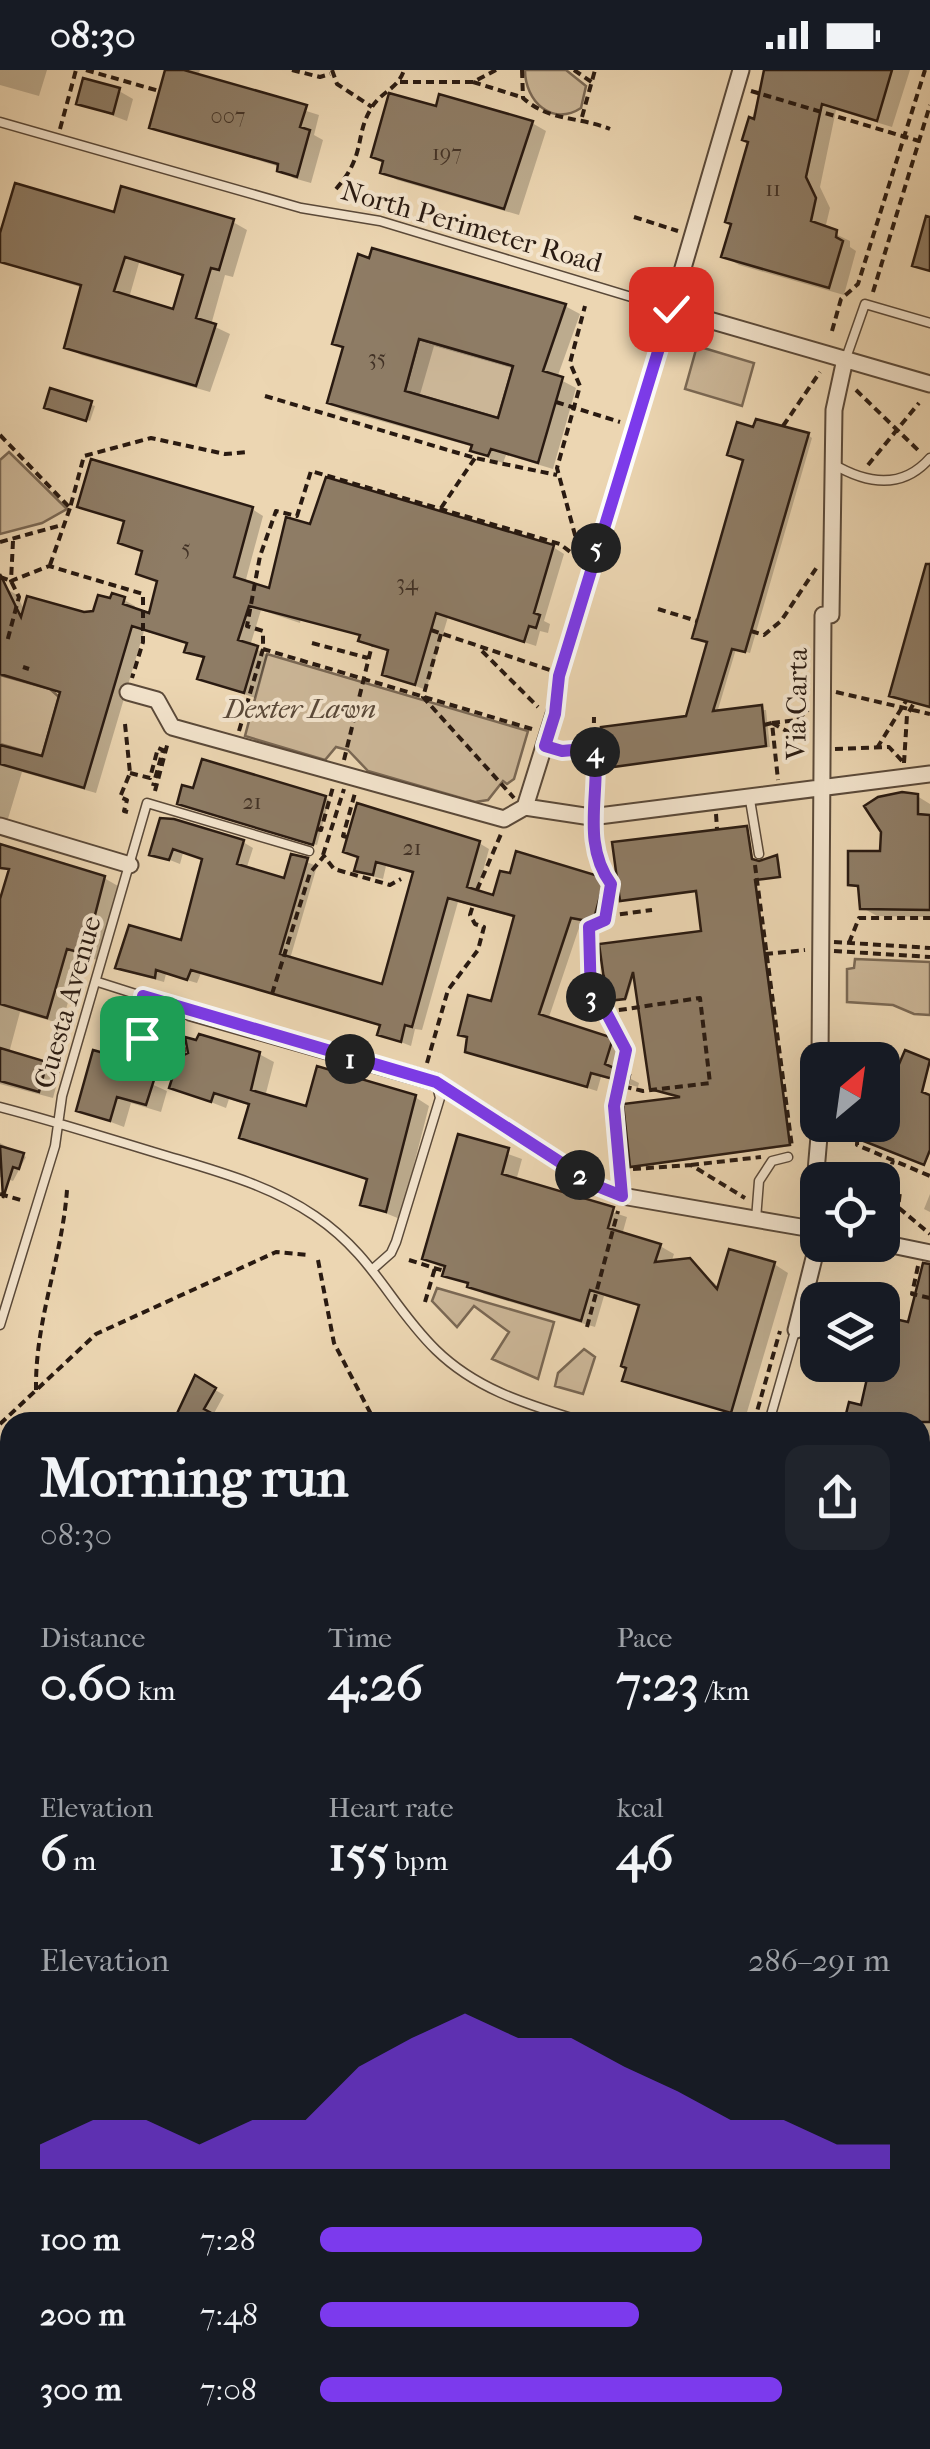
<!DOCTYPE html>
<meta charset="utf-8">
<style>
:root{--surface:#171b24;--page:#20242c;--text:#f1f3f6;--muted:#9ea1a6;--accent:#7c3aed}
body{margin:0;font-family:"IM FELL French Canon",serif;background:var(--page);color:var(--text);height:100vh;display:flex;flex-direction:column;font-size:38px;white-space:nowrap}
*{box-sizing:border-box;margin:0}
p{font-size:32px;color:var(--muted)}
.icon{flex:none;width:55px;height:55px;fill:none;stroke:currentColor;stroke-width:2;stroke-linecap:round;stroke-linejoin:round}
.map{position:relative;flex:1;overflow:hidden}
.details{position:absolute;left:0px;top:1342px;width:930px;height:1038px;display:flex;flex-direction:column;background:var(--surface);border-radius:30px 30px 0 0;box-shadow:0 10px 40px #0002}
.details>*{flex:none}
.needle{width:65px;rotate:29deg}
.buttons{position:absolute;left:800px;top:972px;display:grid;gap:20px}
.buttons a{display:grid;place-items:center;width:100px;height:100px;border-radius:20px;background:var(--surface);box-shadow:0 10px 40px #0002;font-size:50px}
.pin{position:absolute;display:grid;place-items:center;width:85px;height:85px;color:#fff;margin:-42px;border-radius:20px;box-shadow:0 5px 15px #0006}
.km{position:absolute;width:50px;height:50px;margin:-25px;border-radius:50%;background:#222;color:#fff;font-size:28px;line-height:50px;text-align:center}
.round{display:grid;place-items:center;flex:none;width:105px;height:105px;border-radius:20px;background:var(--page)}
.headline{display:flex;align-items:center;justify-content:space-between;height:170px;padding:0 40px}
h1{font-size:55px;font-weight:700;line-height:75px}
.metrics{display:grid;grid-template-columns:repeat(3,1fr);gap:15px;height:170px;padding:10px 40px}
.metrics div{display:grid;align-content:center}
.metrics b{font-size:50px;font-weight:700}
.metrics small{font-size:28px;font-weight:400}
.metrics p{font-size:28px}
.chart{height:280px;padding:20px 40px}
.chart p{display:flex;justify-content:space-between}
.chart svg{width:100%;height:180px;margin-top:10px;fill:var(--accent);opacity:.7}
ul{padding:0 40px;list-style:none;font-size:32px}
li{display:grid;grid-template-columns:160px 120px 1fr;align-items:center;height:75px}
li i{height:25px;border-radius:12px;background:var(--accent)}
.status{display:flex;justify-content:space-between;align-items:center;height:70px;padding:0 50px;background:var(--surface);direction:ltr}
.status svg{height:28px;fill:currentColor}
.map>svg:first-child{display:block}
.green{fill:#cbb697;stroke:#7a6854;stroke-width:2.5}
.shadow{fill:#0003;fill-rule:evenodd}
.building{fill:#8e7c65;stroke:#291a11;stroke-width:2.5;fill-rule:evenodd}
.lines{fill:none;stroke-linecap:round;stroke-linejoin:round}
.lane-casing{stroke:#5a4939;stroke-width:11}
.street-casing{stroke:#5a4939;stroke-width:19}
.path{stroke:#291a11;stroke-width:4;stroke-dasharray:8 5;stroke-linecap:butt}
.lane{stroke:#f3e4cd;stroke-width:8}
.street{stroke:#f3e4cd;stroke-width:15}
.path-bridge{stroke:#291a11;stroke-width:4;stroke-dasharray:8 5;stroke-linecap:butt}
.route-casing{stroke:#fff;stroke-width:20}
.route{stroke:#7c3aed;stroke-width:12}
.labels{text-anchor:middle;stroke-width:8;stroke-linejoin:round;paint-order:stroke}
.number-label{font-size:22px;fill:#423226}
.street-label{font-size:28px;fill:#291a11;stroke:#f3e4cd}
.park-label{font-size:28px;font-style:italic;fill:#5a4939;stroke:#f3e4cd}
</style>
<div class="status"><b>08:30</b><svg viewBox="0 0 49 12"><path d="M0 12V9h3v3zM5 12V6h3v6zM10 12V3h3v9zM15 12V0h3v12zM26 1h20v11H26zM47 4h2v5h-2z"/></svg></div>
<div class="map">
<svg width="930" height="2379" viewBox="0 0 930 2379">
<rect width="100%" height="100%" fill="#ecd6b2"/>
<filter id="stains"><feTurbulence type="fractalNoise" baseFrequency=".002" numOctaves="4"/><feColorMatrix values="0 0 0 0 .2 0 0 0 0 .09 0 0 0 0 .02 0 0 0 .5 -.17"/></filter>
<radialGradient id="worn" r=".72"><stop offset=".6" stop-color="#630" stop-opacity="0"/><stop offset="1" stop-color="#630" stop-opacity=".3"/></radialGradient>
<path class="green" d="M525,0H566L586,16L581,38C552,57 525,31 525,0Z
M419,269L513,296L498,348L405,321Z
M697,276L754,293L742,336L685,319Z
M9,382L67,439L42,453L0,464V390Z
M267,584L528,661L514,709L507,714L503,711L488,730L475,732L368,701L348,680L336,677L325,690L245,666Z
M0,605L50,619L59,627L42,686L0,674Z
M855,889L930,892V945L914,944L893,935L847,932V899L854,898Z
M437,1218L554,1252L538,1309L492,1289L509,1262L474,1236L457,1257L432,1231Z
M584,1279L595,1287L583,1324L555,1316L558,1303Z"/>
<path class="shadow" d="M0,0H47L39,26L0,15Z
M168,0H200L198,7L319,45L314,65L323,70L311,113L293,108L280,97L152,57Z
M766,0H910L892,57L836,40L820,117L830,138L825,159L850,171V177L856,181L844,225L739,195L724,186L750,72L746,69Z
M119,21L133,29L127,51L79,33Z
M437,39L532,53L546,61L519,145L397,110L383,102Z
M116,145L233,152L247,160L233,207L225,205L211,255L230,264L210,322L81,285L67,277L83,218L0,191V172ZM139,193L185,207L174,242L129,228Z
M374,181L565,236L580,244L557,308L576,318L553,399L506,385L503,393L488,388L474,377L345,341L330,332L345,279L335,273ZM434,276L515,299L500,351L419,328Z
M52,321L95,336L90,351L51,339Z
M808,365L812,368L750,583L736,579L717,643L766,640L770,677L608,696L688,648L709,572Z
M80,436L252,439L263,446L245,513L271,521L312,457L553,477L564,484L544,551L550,554L548,563L540,561L536,576L448,547L426,620L385,604L391,582L372,577L361,570L362,566L301,549L300,553L261,540L250,576L268,585L255,628L200,608L206,589L187,581L189,574L144,561L96,723L22,702L7,752L0,748V675L43,689L62,623L0,606V515L17,525L25,542L84,545L124,530L135,536L134,541L151,546L160,513L139,503L144,482L121,472L127,453Z
M930,491V639L892,625Z
M917,726L930,734V847L877,846L863,838L861,820L851,814L883,784Z
M325,728L329,730L317,775L184,735Z
M162,751L243,772L253,778L246,800L286,811L293,787L317,796L290,889L384,917L415,804L386,796L383,809L367,805L357,799L360,788L346,781L479,773L489,779L477,823L494,828L604,810L614,816L603,856L581,852L548,950L622,976L615,1001L639,1013L638,1017L601,1007L597,1021L468,981L469,968L461,963L493,934L516,848L458,832L422,960L415,959L411,976L380,964L383,957L201,903L197,913L166,904L164,912L128,902L118,897L182,874L204,790L183,783L180,794L152,783Z
M746,759L754,792L779,789L781,807L756,810L791,1076L634,1097L689,1028L635,902L627,929L610,930L602,876L704,863L698,821L622,830Z
M104,808L118,816L101,884L97,890L81,885L62,954L20,942L9,983L60,1002L53,1028L0,1014V838Z
M259,984L274,992L265,1027L308,1039L415,1027L429,1036L400,1149L363,1134L369,1111L242,1067L251,1036L229,1029L226,1038L172,1017Z
M906,984L930,993L922,1024L930,1028V1084L925,1094L864,1069L870,1055H882Z
M128,993L142,1001L140,1009L167,1021L161,1042L131,1033L124,1057L79,1040Z
M460,1067L522,1089L516,1111L627,1147L622,1165L660,1176L674,1184L671,1193L689,1191L720,1218L774,1194L788,1203L745,1349L625,1309L641,1237L604,1226L595,1257L484,1224L425,1188Z
M0,1073L26,1087L13,1111L0,1107Z
M930,1124V1142L924,1139Z
M930,1200V1369L920,1367V1352H847L851,1335L862,1338L873,1295H882L910,1256Z
M196,1309L224,1325L212,1347L222,1352H175Z
M0,1504L10,1506V1568L0,1567Z
M920,1565L923,1571H930V1677L924,1680L920,1758Z
M0,1646L10,1647V1667H0Z
M0,1804L10,1809V1883L5,1887H0Z
M10,2013V2072L4,2073L8,2097L0,2098V2014Z
M10,2161V2202L0,2203V2162Z
M10,2337V2357L1,2352Z
M23,2370H68L84,2379H39Z
M142,2370H147L151,2379H140Z
M162,2370H193V2371H187L186,2379H164Z
M278,2370H329L328,2379H276Z
M516,2370H550L552,2378L518,2379Z
M699,2370H731L729,2379H696Z"/>
<path class="building" d="M165,0H184L307,35L300,57L310,60L297,107L277,101L278,94L149,58Z
M764,0H892L877,51L822,34L806,107L816,128L811,151L837,160L836,167L843,171L829,218L721,187L731,154L725,152L748,72L742,70L749,47L754,49Z
M83,8L120,18L113,44L76,34Z
M389,23L436,36L439,24L533,51L504,139L380,103L383,91L371,87Z
M15,113L114,142L121,116L234,149L219,200L211,198L196,248L216,254L196,316L64,278L81,215L0,192V163ZM125,187L183,205L173,239L114,221Z
M926,146L930,147V201L912,196Z
M372,178L566,234L543,301L563,307L538,393L491,379L488,386L470,381L472,375L327,333L343,277L332,274L358,184L369,188ZM419,269L513,296L498,348L405,321Z
M50,318L92,331L86,351L44,338Z
M756,349L809,363L745,582L732,579L713,641L762,635L766,676L606,698L601,657L686,646L707,572L692,568L743,390L727,385L737,352L753,357Z
M91,389L253,437L234,507L269,518L286,447L310,454L326,407L554,475L534,543L540,545L536,558L529,556L524,572L436,543L415,615L382,605L388,580L358,571L360,565L249,536L238,570L258,576L244,623L197,609L204,587L184,582L187,573L132,556L84,718L0,694V675L42,686L60,622L0,604V504L21,547L27,526L84,542L93,541L98,525L110,528L112,523L125,527L123,534L149,543L157,511L136,504L142,481L118,473L124,451L77,437Z
M926,494H930V637L889,626Z
M202,689L326,726L313,775L177,734L182,715L193,718Z
M902,722L918,724V744L930,745V840L860,839L858,816L848,815V781H880L881,762L864,736L878,727Z
M357,733L480,771L467,817L493,825L500,801L510,803L516,781L605,808L593,852L571,848L539,944L613,968L605,994L630,1005L628,1013L591,1003L587,1017L465,982L467,967L458,965L468,925L491,931L514,846L448,828L412,957L405,955L401,972L377,965L380,955L191,900L187,910L156,900L155,908L115,898L129,855L181,870L202,789L173,779L169,790L149,785L160,748L174,749L244,770L237,794L284,808L291,784L308,788L280,884L382,914L413,802L376,792L373,805L354,801L358,787L343,782Z
M747,756L752,789L759,791L777,785L780,807L755,810L790,1075L630,1097L623,1034L680,1027L650,1019L633,902L625,929L607,931L599,874L701,861L696,821L620,831L612,772Z
M0,774L105,806L87,876L82,883L67,879L47,948L0,934V829L9,799L0,798Z
M199,964L260,982L251,1020L306,1036L317,996L416,1025L386,1142L360,1135L367,1109L239,1068L249,1034L214,1023L211,1032L169,1018L179,987L188,983L185,967L196,970Z
M0,978L47,992L39,1022L0,1011Z
M93,980L129,990L126,1003L154,1010L146,1035L117,1027L110,1051L76,1041Z
M905,980L930,990L922,1022L930,1025V1080L924,1095L861,1070L867,1055H882V1034Z
M458,1064L509,1078L502,1104L614,1137L608,1158L661,1174L655,1192L690,1188L717,1219L729,1179L775,1192L731,1343L622,1311L626,1298L621,1296L639,1235L590,1220L581,1251L467,1217L468,1213L442,1206L445,1196L422,1189Z
M0,1076L24,1083L19,1099L13,1097L3,1128Z
M923,1193L930,1194V1352H844L849,1332L861,1335L870,1295H882V1246L908,1252Z
M195,1305L216,1318L204,1339L228,1352H173Z"/>
<g class="lines">
<g class="lane-casing">
<path id="lane" d="M0,52L301,138L380,151L671,239L559,606L556,640
M846,288L865,234L930,253
M833,394C867,414 902,420 930,388
M749,724L759,784
M98,912L189,941
M143,926L138,956L142,968L181,980
M0,1037C54,1051 107,1068 160,1084C213,1100 268,1114 315,1146C374,1186 390,1235 436,1280C478,1321 530,1335 584,1352
M756,1149L759,1111L772,1091L788,1087
M374,1198L391,1183L396,1172L440,1028L437,1016
M0,1255L55,1076L62,1026L147,733L309,781
M769,1352L795,1261
M921,2057L926,1995L923,1863"/>
</g>
<g class="street-casing">
<path id="street" d="M741,0L671,239L930,314
M128,622L157,630L172,657L504,749L525,737L591,747L930,704
M525,737L555,641
M0,756L130,795
M190,942L436,1012L597,1116L622,1126L818,1160
M820,990L823,545H831L834,340L845,289
M811,1159L820,1055
M882,1173L930,1183
M796,1260L818,1172
M0,1420L10,1414
M920,1452L923,1442
M920,1678L923,1863
M0,1954L10,1949
M920,2056V2059
M0,2252L10,2237
M459,2370L461,2379
M605,2370V2379
M804,2370L807,2379
M226,2379L227,2370"/>
</g>
<path class="path" d="M86,0L159,21
M292,0L320,7L330,4
M332,0L337,14L372,37
M522,0L523,28C550,52 578,46 610,59
M574,0L593,13
M400,12H473L496,0
M473,12L521,27
M751,21L919,71
M582,47L595,0
M60,59L76,0
M336,119C367,84 354,65 372,37C382,21 398,19 404,0
M634,147L678,161
M596,196L598,183
M873,222L930,35
M832,261L841,229L858,214L925,0
M856,320L921,383
M265,326L475,388L557,405
M556,332L620,352
M783,356L820,302
M0,365L70,438L84,386L151,368L225,384L249,382
M868,395L919,333
M441,438L475,388
M13,471L11,511L49,496L143,524V572L132,608
M0,472L62,455
M582,491L557,398L580,316L570,293L585,236
M50,495L70,438
M0,507L11,511L19,527L7,572
M658,539L697,551
M431,560L550,600
M751,561L764,565L781,551L817,497
M441,564L423,627L514,728
M312,573L368,588
M482,581L538,637
M23,597L29,599
M836,622L930,644
M772,653L797,650L808,640
M772,653L807,672
M125,654L130,703L120,727L127,730L124,741L128,742
M764,655L772,653L778,710
M532,659L263,579V561L247,556L260,486L276,441L297,446L311,401L560,474L582,491
M239,661L263,579
M835,679L889,677L904,693
M559,680L604,676
M344,690L372,575
M904,693L907,645L914,633
M130,703L150,708L158,678L163,680L153,716
M155,721L168,672
M593,731L594,647
M716,744L717,759
M317,759L321,760L333,717
M593,760L602,802L611,815L605,850L589,857L591,930L606,942L626,980L614,1036L620,1107
M347,767L343,766L355,723
M323,785L344,719
M755,795L792,1077
M602,802H616
M477,820L501,764
M607,846L652,840
M834,872L930,878
M849,873L859,848H930
M834,881L930,887
M765,884L805,880
M590,905H596L599,927H605L603,905
M272,924L310,803L324,786L334,799L390,815L401,809
M606,942L700,928L710,1013L643,1021L618,1015
M427,993L448,920L478,880L484,857L475,854L470,845L473,835
M882,1028L885,1029
M858,1055L857,1075L930,1106
M691,1095L761,1087
M620,1100L691,1095L745,1128
M889,1107L893,1090
M0,1124L24,1131
M882,1126L898,1138L900,1122L889,1107
M899,1138L930,1164
M318,1190L334,1273L375,1352
M409,1190L444,1201
M918,1196L912,1224L930,1228
M425,1232L435,1198
M587,1257L618,1141
M36,1320C35,1249 62,1189 67,1120
M754,1352L780,1261
M0,1354L96,1264L276,1182L309,1185
M920,1469L930,1471
M920,1544H930"/>
<use href="#lane" class="lane"/>
<use href="#street" class="street"/>
<path class="path-bridge" d="M877,678L906,631"/>
</g>
<g class="lines">
<g class="route-casing">
<path id="route" d="M142,968L138,956L143,926L436,1012L597,1116L622,1126L614,1036L626,980L606,942L591,930L589,857L605,850L611,814C581,773 600,724 595,678L562,681L545,676L555,644L559,606L671,239"/>
</g>
<use href="#route" class="route"/>
</g>
<g class="labels">
<g class="number-label">
<text x="228" y="53">007</text>
<text x="447" y="90">197</text>
<text x="773" y="126">11</text>
<text x="377" y="295">35</text>
<text x="186" y="485">5</text>
<text x="407" y="520">34</text>
<text x="252" y="739">21</text>
<text x="412" y="785">21</text>
</g>
<g class="street-label">
<text transform="translate(472 156) rotate(16)" y="10">North Perimeter Road</text>
<text transform="translate(796 634) rotate(-89)" y="10">Via Carta</text>
<text transform="translate(67 932) rotate(-74)" y="10">Cuesta Avenue</text>
</g>
<g class="park-label">
<text x="300" y="648">Dexter Lawn</text>
</g>
</g>
<rect width="100%" height="100%" filter="url(#stains)"/>
<rect width="100%" height="100%" fill="url(#worn)"/>
</svg>
<div class="buttons">
<a><svg class="needle" viewBox="-14 -14 28 28"><path d="M0-13l5 13h-10z" fill="#e53935"/><path d="M0 13l5-13h-10z" fill="#9ea1a6"/></svg></a>
<a><svg class="icon" aria-label="locate" viewBox="0 0 24 24"><circle cx="12" cy="12" r="6"/><path d="M12 2v4M12 18v4M2 12h4M18 12h4"/></svg></a>
<a><svg class="icon" aria-label="layers" viewBox="0 0 24 24"><path d="M12 4l9 5-9 5-9-5zM3 14l9 5 9-5"/></svg></a>
</div>
<div class="pin" style="left:142px;top:968px;background:#1e9e55"><svg class="icon" aria-label="arrive" viewBox="0 0 24 24"><path d="M6 21V4h12l-3 4 3 4H6"/></svg></div>
<div class="pin" style="left:671px;top:239px;background:#d93025"><svg class="icon" aria-label="check" viewBox="0 0 24 24"><path d="M5 12l5 5 9-10"/></svg></div>
<b class="km" style="left:350px;top:989px">1</b>
<b class="km" style="left:580px;top:1105px">2</b>
<b class="km" style="left:591px;top:927px">3</b>
<b class="km" style="left:595px;top:682px">4</b>
<b class="km" style="left:596px;top:478px">5</b>
<section class="details">
<div class="headline"><div><h1>Morning run</h1><p>08:30</p></div><a class="round"><svg class="icon" aria-label="share" viewBox="0 0 24 24"><path d="M12 15V3M7 8l5-5 5 5M5 13v7h14v-7"/></svg></a></div>
<div class="metrics">
<div><p>Distance</p><b>0.60<small> km</small></b></div>
<div><p>Time</p><b>4:26</b></div>
<div><p>Pace</p><b>7:23<small> /km</small></b></div>
</div>
<div class="metrics">
<div><p>Elevation</p><b>6<small> m</small></b></div>
<div><p>Heart rate</p><b>155<small> bpm</small></b></div>
<div><p>kcal</p><b>46</b></div>
</div>
<div class="chart"><p><span>Elevation</span>286–291 m</p>
<svg viewBox="0 0 160 44" preserveAspectRatio="none"><path d="M0 44V38L10 32L20 32L30 38L40 32L50 32L60 19L70 12L80 6L90 12L100 12L110 19L120 25L130 32L140 32L150 38L160 38V44z"/></svg>
</div>
<ul>
<li><b>100 m</b>7:28<i style="width:67%"></i></li>
<li><b>200 m</b>7:48<i style="width:56%"></i></li>
<li><b>300 m</b>7:08<i style="width:81%"></i></li>
</ul>
</section>
</div>
